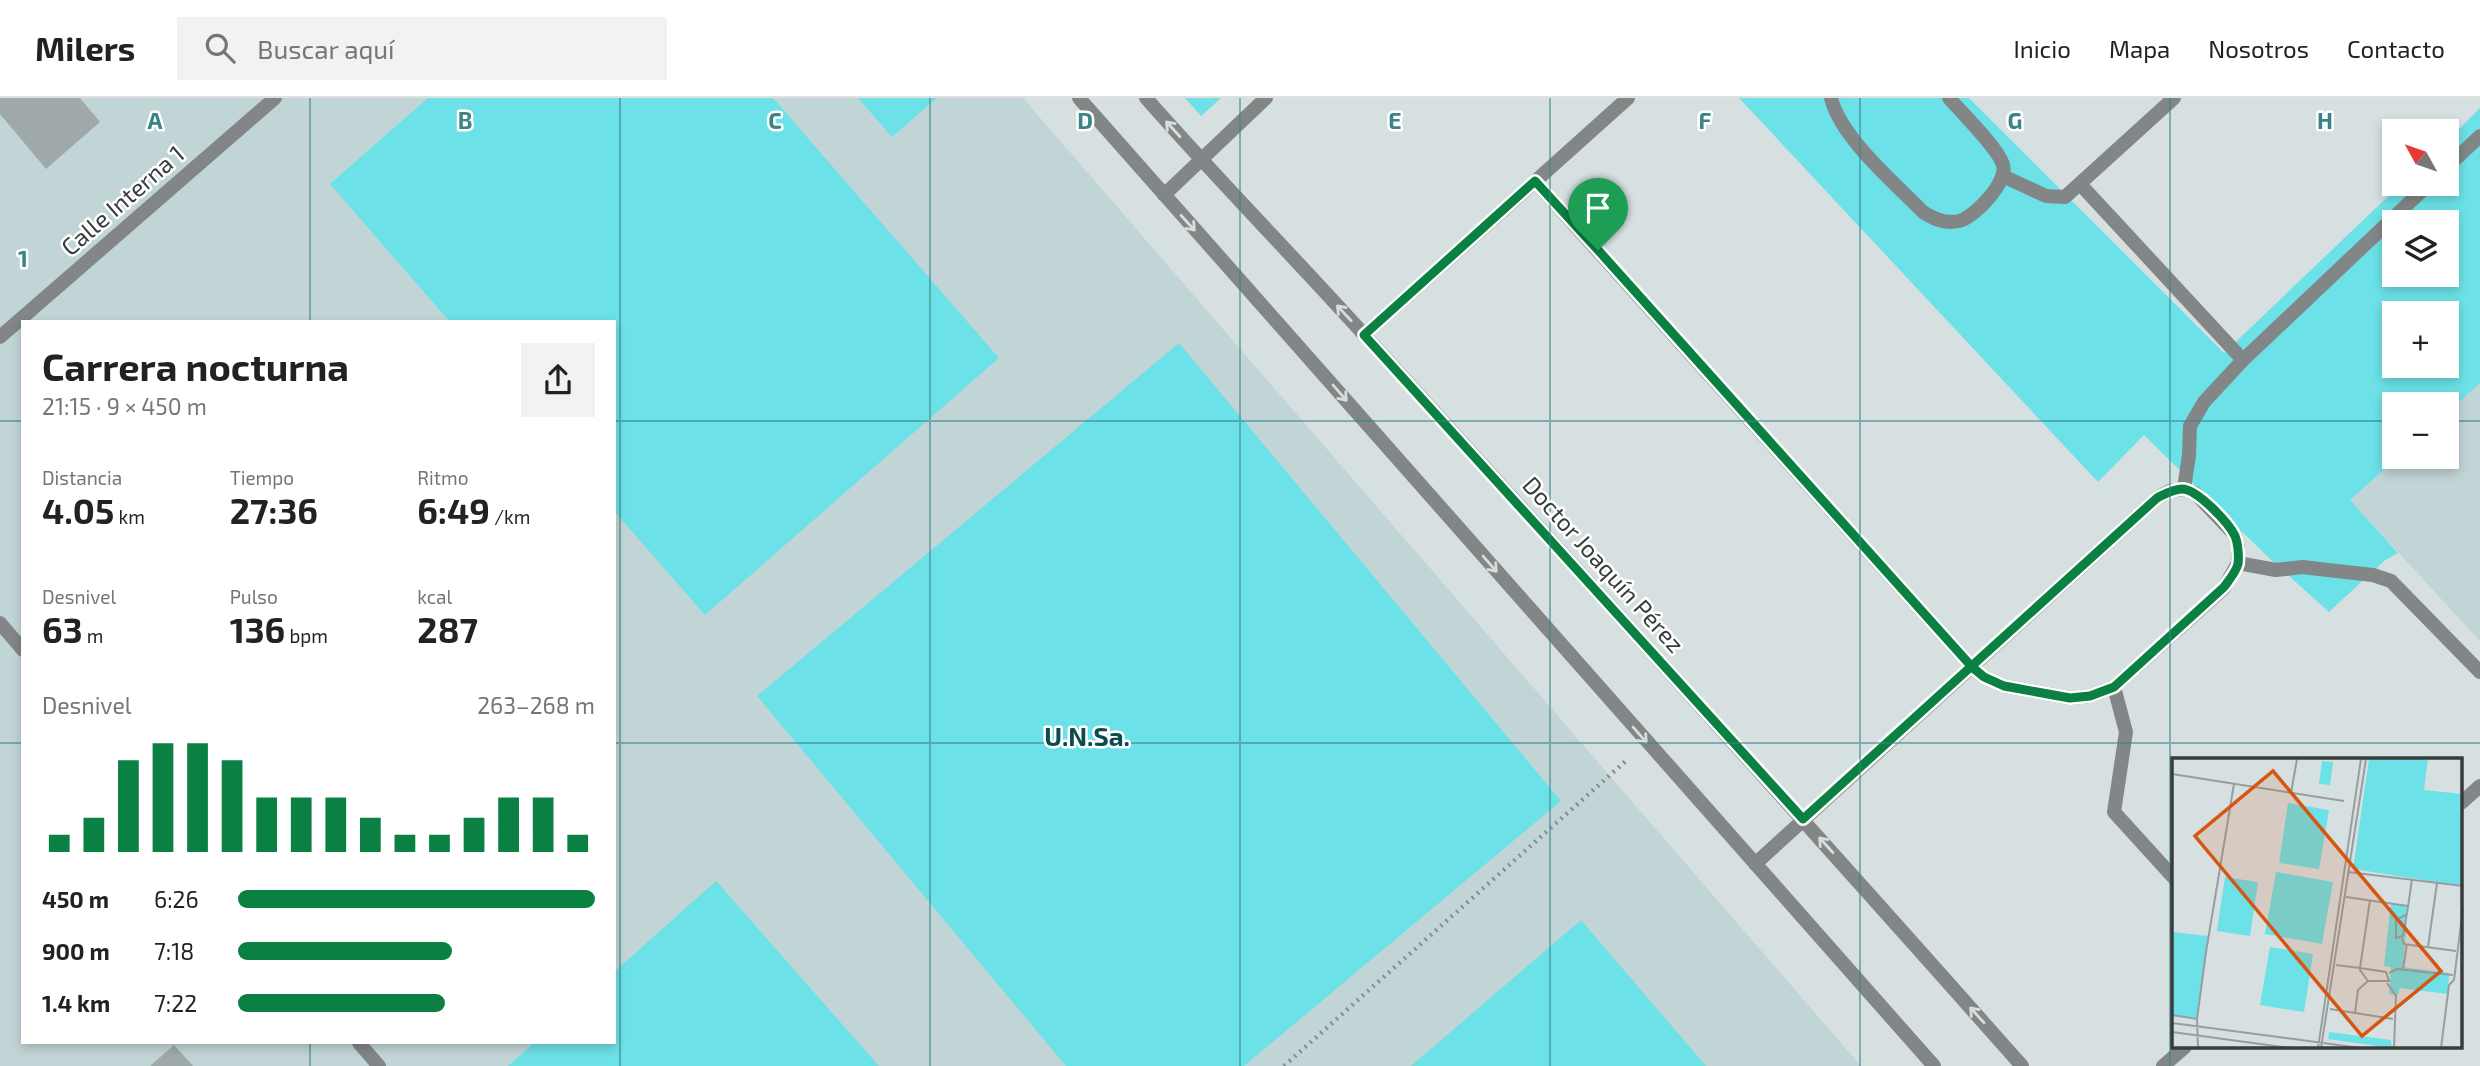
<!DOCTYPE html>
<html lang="es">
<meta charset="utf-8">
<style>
:root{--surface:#fff;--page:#f2f2f2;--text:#222;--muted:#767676;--line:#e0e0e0;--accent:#0b8043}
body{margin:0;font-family:"Exo 2",sans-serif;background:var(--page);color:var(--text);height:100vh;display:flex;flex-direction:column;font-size:26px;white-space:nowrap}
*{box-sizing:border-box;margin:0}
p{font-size:23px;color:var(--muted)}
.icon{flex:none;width:38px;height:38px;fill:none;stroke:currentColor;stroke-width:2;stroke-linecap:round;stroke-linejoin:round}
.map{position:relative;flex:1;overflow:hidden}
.sheet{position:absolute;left:21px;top:222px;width:595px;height:724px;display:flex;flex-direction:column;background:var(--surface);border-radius:0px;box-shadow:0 4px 10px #0003}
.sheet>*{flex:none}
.needle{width:46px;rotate:310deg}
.tools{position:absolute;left:2382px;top:21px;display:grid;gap:14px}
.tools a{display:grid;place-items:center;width:77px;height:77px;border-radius:0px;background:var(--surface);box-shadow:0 4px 10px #0003;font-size:35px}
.pin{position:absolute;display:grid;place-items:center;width:60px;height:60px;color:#fff;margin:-72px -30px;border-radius:50% 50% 50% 0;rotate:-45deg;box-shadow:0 0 7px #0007}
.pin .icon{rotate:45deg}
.round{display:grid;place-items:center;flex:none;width:74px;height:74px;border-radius:0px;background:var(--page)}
.head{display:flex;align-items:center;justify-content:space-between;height:119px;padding:0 21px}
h1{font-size:38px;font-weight:700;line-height:52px}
.figures{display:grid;grid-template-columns:repeat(3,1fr);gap:10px;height:119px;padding:7px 21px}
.figures div{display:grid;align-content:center}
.figures b{font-size:35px;font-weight:700}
.figures small{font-size:19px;font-weight:400}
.figures p{font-size:19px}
.chart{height:196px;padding:14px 21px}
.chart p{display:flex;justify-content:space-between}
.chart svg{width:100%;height:126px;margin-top:7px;stroke:var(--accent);stroke-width:6}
ul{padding:0 21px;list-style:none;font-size:23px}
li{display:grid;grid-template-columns:112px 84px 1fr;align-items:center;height:52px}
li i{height:18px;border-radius:9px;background:var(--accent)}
header{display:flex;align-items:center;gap:42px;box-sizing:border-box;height:98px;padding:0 35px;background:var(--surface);border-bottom:2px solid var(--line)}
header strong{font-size:33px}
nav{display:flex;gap:38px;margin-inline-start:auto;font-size:24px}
.search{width:490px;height:63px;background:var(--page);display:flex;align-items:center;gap:18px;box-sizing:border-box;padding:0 24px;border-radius:0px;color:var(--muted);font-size:26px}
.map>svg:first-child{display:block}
.built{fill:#c2d5d6;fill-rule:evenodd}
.green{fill:#6ce1e7;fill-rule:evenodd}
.building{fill:#9fa9a9}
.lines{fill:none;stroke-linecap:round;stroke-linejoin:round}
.path{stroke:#868d8d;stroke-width:4.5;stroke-dasharray:2 5;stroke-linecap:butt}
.pedestrian{stroke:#828687;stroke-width:14}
.minor{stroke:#828687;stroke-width:14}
.oneway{stroke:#dadbdb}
.route-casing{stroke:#fff;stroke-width:14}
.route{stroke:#0b8043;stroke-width:9}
.grid{fill:none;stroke:#3b8387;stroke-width:2;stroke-opacity:0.55}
.labels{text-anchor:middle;stroke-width:5;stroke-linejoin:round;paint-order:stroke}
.street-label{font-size:24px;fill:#383c3c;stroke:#fff}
.neighbourhood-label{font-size:26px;font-weight:bold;fill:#0c4c4f;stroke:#fff}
.inset-road{fill:none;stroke:#979e9f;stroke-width:2}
.view{fill:#d65611;fill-opacity:0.15;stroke:#d65611;stroke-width:3.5}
.inset-edge{fill:none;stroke:#383c3c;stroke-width:3.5}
.grid-label{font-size:23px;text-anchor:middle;font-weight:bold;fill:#3b8387;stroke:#fff;stroke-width:5;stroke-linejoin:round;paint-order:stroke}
</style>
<header>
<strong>Milers</strong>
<div class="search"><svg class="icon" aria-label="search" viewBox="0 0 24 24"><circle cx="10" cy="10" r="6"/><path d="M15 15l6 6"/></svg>Buscar aquí</div>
<nav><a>Inicio</a><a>Mapa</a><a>Nosotros</a><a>Contacto</a></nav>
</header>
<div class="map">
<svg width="2480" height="968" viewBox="0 0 2480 968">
<rect width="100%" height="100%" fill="#d6e0e1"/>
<path class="built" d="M0,0H1023L1861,968H0ZM23,224H614V945H23Z
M2480,282V543L2350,402L2397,359H2446L2447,313Z"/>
<path class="green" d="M428,0H773L999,260L705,517L614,413V224H450L330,86Z
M858,0H937L892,39Z
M1185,0H1221L1201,18Z
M1739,0H1969L2224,255L2401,86H2446L2447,43L2480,10V285L2447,315L2446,306H2394V359H2398L2350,402L2398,455L2384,463L2329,514L2269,460L2144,337L2098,384ZM2394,124H2446V177H2394ZM2394,215H2446V268H2394Z
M1179,245L1561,703L1244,968H1066L757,598Z
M716,783L879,968H508L534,945H614V874Z
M1581,822L1706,968H1411Z"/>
<path class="building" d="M0,0H80L100,24L46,71L0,16Z
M174,947L193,968H150Z"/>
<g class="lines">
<path class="path" d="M1284,968L1628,661"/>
<path class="pedestrian" d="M2446,70L2480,38
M2003,78L2046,98L2065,99L2174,0
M1535,83L1972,569
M2080,86L2243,262
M1364,237L1628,0
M2184,391L2189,357L2190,328L2204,304L2243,262L2429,86
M2238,465L2276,472L2303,469L2319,471L2373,477L2391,483L2480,574
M2114,589L2126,634L2114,714L2174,780
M2461,705L2480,688
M2163,968L2185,949"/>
<path class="minor" d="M1079,0L1934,968
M1146,0C1218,82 1295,160 1368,241C1587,482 1806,724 2022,968
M1831,0C1841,40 1894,84 1923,114C1934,121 1945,126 1959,123C1975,119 2008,84 2003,67C1999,51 1961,14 1949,0
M1164,97L1266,0
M0,239L275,0
M0,525L23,552
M1755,766L2157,400L2170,393L2184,391L2195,395L2235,437L2238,449V465L2224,490L2114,589L2090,598L2070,600L2004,588L1984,579L1972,569
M359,945L379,968"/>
</g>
<defs><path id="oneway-shaft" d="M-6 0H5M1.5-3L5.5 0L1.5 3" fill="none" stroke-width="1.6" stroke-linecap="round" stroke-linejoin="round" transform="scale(1.75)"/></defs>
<g class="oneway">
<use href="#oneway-shaft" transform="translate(1173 31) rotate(-132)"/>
<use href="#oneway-shaft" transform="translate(1188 125) rotate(48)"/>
<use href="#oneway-shaft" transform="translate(1344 215) rotate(-133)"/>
<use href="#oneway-shaft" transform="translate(1340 295) rotate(49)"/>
<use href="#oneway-shaft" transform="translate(1490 466) rotate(49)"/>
<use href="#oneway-shaft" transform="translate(1640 637) rotate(49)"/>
<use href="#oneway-shaft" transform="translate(1826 747) rotate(-132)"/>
<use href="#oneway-shaft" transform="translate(1977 917) rotate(-132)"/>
</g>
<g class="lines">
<g class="route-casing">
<path id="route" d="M1598,152L1972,569L1984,579L2004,588L2070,600L2090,598L2114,589L2224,489C2229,482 2236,474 2238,466C2239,458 2238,445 2235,438C2229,425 2197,391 2182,391C2173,391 2165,396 2157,400L1803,721L1364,237L1535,83L1598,152"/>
</g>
<use href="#route" class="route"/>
</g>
<path class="grid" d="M310,0V224M620,0V968M930,0V968M1240,0V968M1550,0V968M1860,0V968M2170,0V968M0,323H23M614,323H2394M2446,323H2480M0,645H23M614,645H2480M310,945V968"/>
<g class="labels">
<g class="street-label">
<text transform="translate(123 103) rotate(-41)" y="8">Calle Interna 1</text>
<text transform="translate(1603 467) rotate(48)" y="8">Doctor Joaquín Pérez</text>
</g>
<g class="neighbourhood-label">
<text x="1087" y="648">U.N.Sa.</text>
</g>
</g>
<g transform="translate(2172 660)">
<rect width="290" height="290" fill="#d6e0e1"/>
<path d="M197,1H256L252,32L290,36V128L181,111ZM150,3L161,4L158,27L147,26ZM116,45L157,52L147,111L107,105ZM104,114L161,124L150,186L93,176ZM53,119L86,124L78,178L45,173ZM219,145L236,149L231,209L277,215L276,236L228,230L226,237L217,236L219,209L212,208ZM0,174L36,178L25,261L0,257ZM98,189L141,196L132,254L88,247ZM157,274L219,282L220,290L156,281Z" fill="#6ce1e7"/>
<path class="inset-road" d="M0,16L172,43M119,35L125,1M176,114L291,128M174,139L236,148M235,156L224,162V180L231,178L236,149L240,121M230,180L232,186L284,193M256,189L265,125M164,207L188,210L214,214L217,223H196L188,212V210L198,142M231,211L235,186M217,215L225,211L281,217M282,222L291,150M215,225L224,238L222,290M158,251L221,261M183,255L186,232L196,223M0,257L25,261M0,265L189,290M0,274L118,290M26,290L25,261L34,194L62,26M146,290L189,1M149,290L194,1M269,290L277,227L282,222"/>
<path class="view" d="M101,13L269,213L190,278L23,78Z"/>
<rect width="290" height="290" class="inset-edge"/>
</g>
<g class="grid-label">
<text x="155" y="31">A</text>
<text x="465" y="31">B</text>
<text x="775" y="31">C</text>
<text x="1085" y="31">D</text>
<text x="1395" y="31">E</text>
<text x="1705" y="31">F</text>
<text x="2015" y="31">G</text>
<text x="2325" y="31">H</text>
<text x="23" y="169">1</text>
</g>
</svg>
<div class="tools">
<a><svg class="needle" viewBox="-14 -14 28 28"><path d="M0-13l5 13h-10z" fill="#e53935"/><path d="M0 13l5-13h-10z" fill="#767676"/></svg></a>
<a><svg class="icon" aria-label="layers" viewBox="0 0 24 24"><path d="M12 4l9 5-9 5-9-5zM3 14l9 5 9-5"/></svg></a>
<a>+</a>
<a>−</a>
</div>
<div class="pin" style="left:1598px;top:152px;background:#1e9e55"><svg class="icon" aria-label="arrive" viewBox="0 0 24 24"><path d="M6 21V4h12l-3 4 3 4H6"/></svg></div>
<section class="sheet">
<div class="head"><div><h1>Carrera nocturna</h1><p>21:15 · 9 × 450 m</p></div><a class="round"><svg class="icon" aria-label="share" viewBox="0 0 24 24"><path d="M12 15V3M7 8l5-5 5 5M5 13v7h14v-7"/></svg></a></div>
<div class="figures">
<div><p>Distancia</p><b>4.05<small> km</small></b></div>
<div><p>Tiempo</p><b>27:36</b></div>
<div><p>Ritmo</p><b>6:49<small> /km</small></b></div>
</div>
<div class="figures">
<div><p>Desnivel</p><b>63<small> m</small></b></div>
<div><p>Pulso</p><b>136<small> bpm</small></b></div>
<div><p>kcal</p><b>287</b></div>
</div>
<div class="chart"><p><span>Desnivel</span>263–268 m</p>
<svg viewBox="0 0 160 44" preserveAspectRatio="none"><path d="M5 44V38M15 44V32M25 44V12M35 44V6M45 44V6M55 44V12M65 44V25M75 44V25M85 44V25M95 44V32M105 44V38M115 44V38M125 44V32M135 44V25M145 44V25M155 44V38"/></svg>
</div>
<ul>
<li><b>450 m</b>6:26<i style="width:100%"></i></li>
<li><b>900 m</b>7:18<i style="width:60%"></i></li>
<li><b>1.4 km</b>7:22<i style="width:58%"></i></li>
</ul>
</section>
</div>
